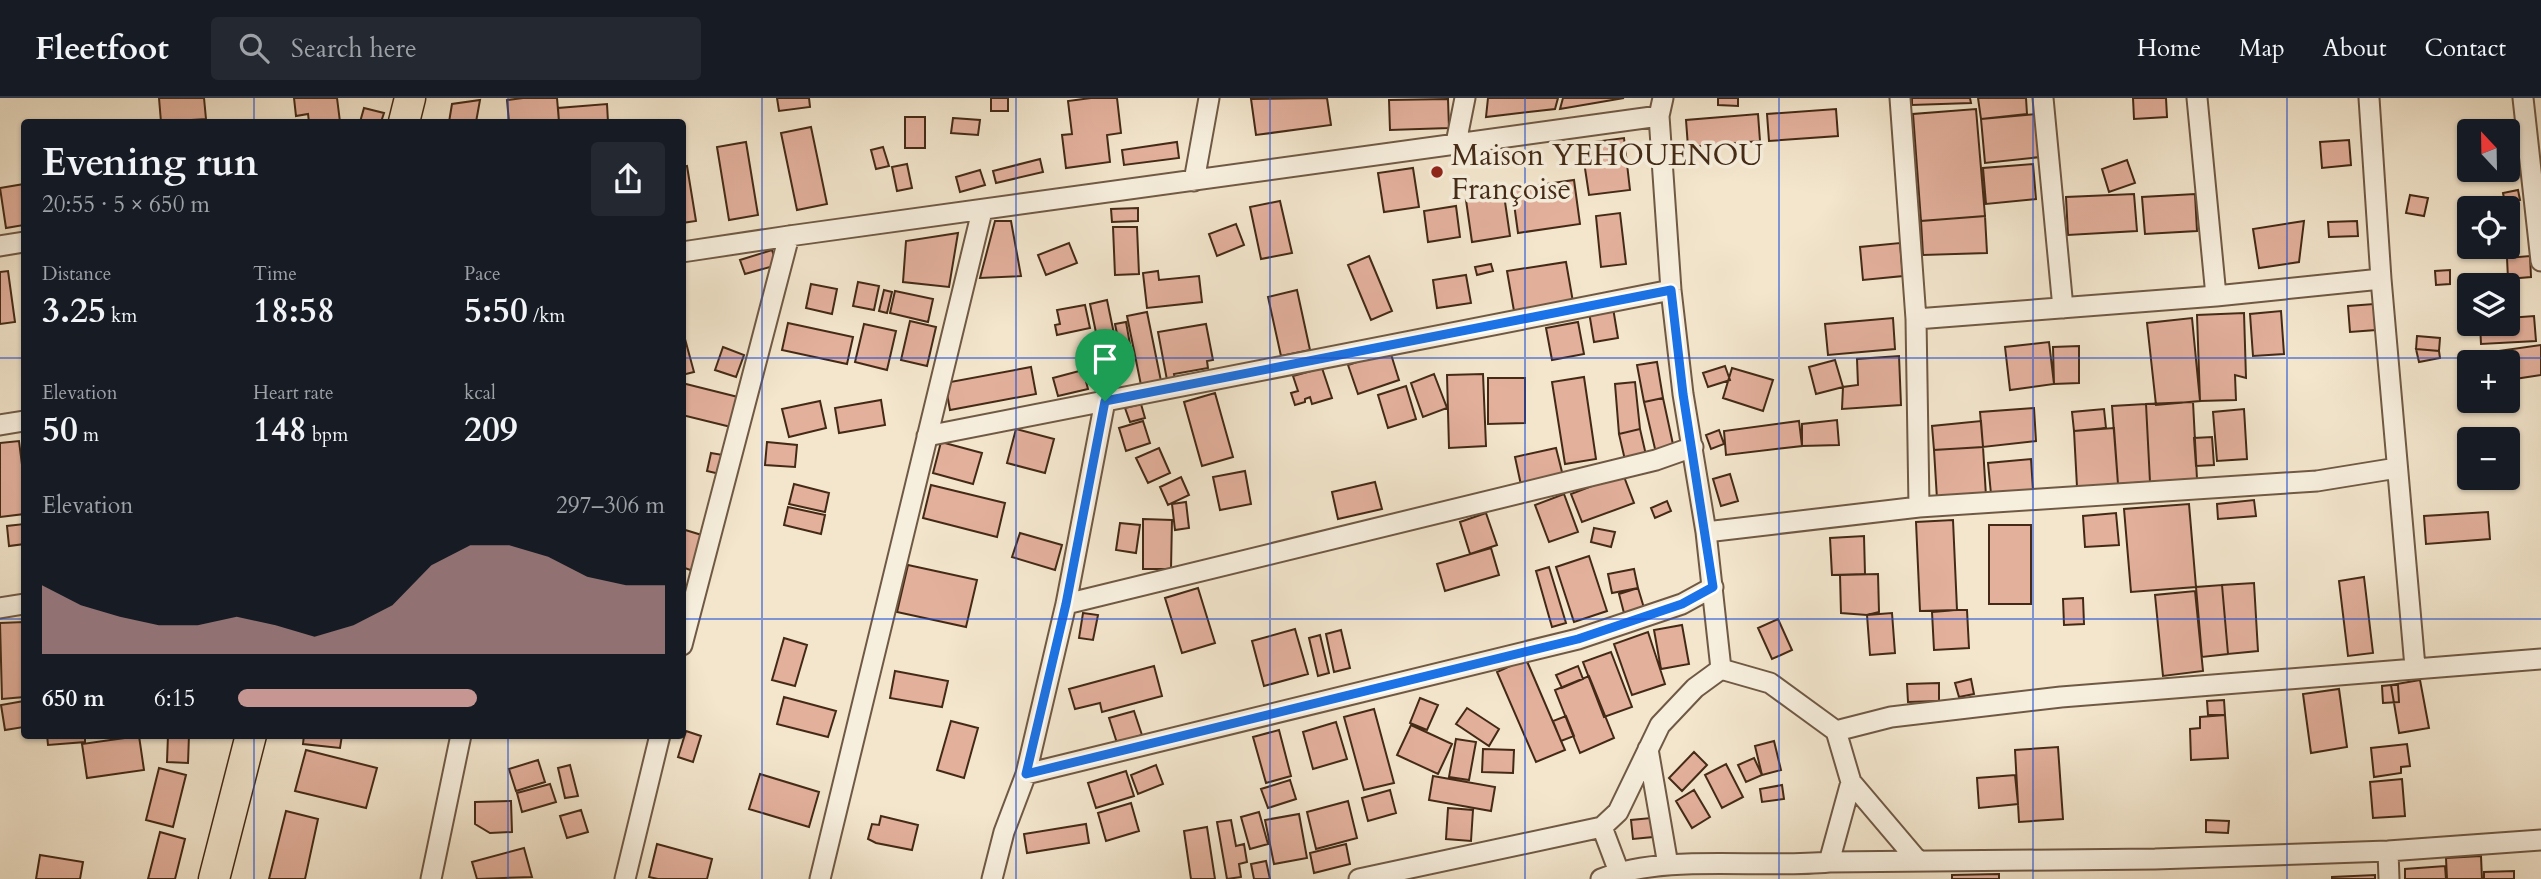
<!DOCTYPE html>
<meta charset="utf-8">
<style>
:root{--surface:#171b24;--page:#242831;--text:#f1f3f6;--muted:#9ea1a6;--line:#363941;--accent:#c59692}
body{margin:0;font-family:Cardo,serif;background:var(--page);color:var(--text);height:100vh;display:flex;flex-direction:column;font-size:26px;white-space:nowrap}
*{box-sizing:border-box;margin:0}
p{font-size:23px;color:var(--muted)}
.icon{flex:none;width:38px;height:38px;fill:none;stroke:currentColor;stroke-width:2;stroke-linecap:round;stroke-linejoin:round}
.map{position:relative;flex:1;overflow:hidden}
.sheet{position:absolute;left:21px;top:21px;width:665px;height:620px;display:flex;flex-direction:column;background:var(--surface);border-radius:7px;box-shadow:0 2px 5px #0004}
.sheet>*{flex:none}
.needle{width:46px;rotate:338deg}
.fabs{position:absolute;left:2457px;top:21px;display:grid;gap:14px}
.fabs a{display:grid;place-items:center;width:63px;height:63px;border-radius:7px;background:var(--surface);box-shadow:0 2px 5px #0004;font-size:35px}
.pin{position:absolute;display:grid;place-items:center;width:60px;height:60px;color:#fff;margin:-72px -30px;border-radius:50% 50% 50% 0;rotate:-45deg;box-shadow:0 0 7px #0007}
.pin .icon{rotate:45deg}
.round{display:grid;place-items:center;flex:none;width:74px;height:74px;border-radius:7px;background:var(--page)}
.overview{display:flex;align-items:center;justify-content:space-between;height:119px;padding:0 21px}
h1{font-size:38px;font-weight:700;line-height:52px}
.metrics{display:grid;grid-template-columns:repeat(3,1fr);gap:10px;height:119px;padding:7px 21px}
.metrics div{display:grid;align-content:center}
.metrics b{font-size:35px;font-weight:700}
.metrics small{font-size:19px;font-weight:400}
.metrics p{font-size:19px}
.chart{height:196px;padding:14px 21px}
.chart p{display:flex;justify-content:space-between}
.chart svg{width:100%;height:126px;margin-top:7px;fill:var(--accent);opacity:.7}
ul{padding:0 21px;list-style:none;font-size:23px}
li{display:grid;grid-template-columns:112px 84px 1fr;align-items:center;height:52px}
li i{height:18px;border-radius:9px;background:var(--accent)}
header{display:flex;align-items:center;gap:42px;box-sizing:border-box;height:98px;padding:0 35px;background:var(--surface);border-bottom:2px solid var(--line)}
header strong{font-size:33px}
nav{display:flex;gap:38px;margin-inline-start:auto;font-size:24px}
.search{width:490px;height:63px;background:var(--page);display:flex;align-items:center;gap:18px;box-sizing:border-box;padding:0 24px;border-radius:7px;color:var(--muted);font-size:26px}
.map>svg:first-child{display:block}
.building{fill:#e3b09c;stroke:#442a16;stroke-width:2}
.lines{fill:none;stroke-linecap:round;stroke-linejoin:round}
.street-casing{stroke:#705944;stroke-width:23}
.primary-casing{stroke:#442a16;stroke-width:33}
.street{stroke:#f7efde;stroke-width:19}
.primary{stroke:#f3e6cd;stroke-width:30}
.route-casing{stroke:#fff;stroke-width:14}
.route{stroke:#1a73e8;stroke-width:9}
.grid{fill:none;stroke:#1d4ed8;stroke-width:2;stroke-opacity:0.55}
.poi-dot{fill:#8f2418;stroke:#f7efde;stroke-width:2.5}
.labels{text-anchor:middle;stroke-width:7;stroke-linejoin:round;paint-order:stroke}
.poi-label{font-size:30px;fill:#442a16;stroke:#f7efde;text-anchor:start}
</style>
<header>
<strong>Fleetfoot</strong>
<div class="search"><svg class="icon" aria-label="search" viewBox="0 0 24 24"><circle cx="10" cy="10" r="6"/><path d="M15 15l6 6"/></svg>Search here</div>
<nav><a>Home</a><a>Map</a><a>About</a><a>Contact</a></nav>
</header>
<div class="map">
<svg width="2541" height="781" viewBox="0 0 2541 781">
<rect width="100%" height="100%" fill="#f3e6cd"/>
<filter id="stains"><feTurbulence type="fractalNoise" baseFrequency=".00286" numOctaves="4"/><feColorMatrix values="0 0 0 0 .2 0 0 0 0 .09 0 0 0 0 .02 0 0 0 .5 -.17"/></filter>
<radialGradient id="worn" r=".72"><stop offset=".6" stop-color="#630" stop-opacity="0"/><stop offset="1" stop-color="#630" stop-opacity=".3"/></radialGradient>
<path class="building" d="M159,0H204L206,21L161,24Z
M294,0H337L340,24H309L308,16L296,18Z
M523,0H557L559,24H509L507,2Z
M777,0H809L810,9L779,13Z
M991,0H1008V13H991Z
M1091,0H1117L1121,35L1107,37L1110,64L1066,70L1062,37L1072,36L1068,3Z
M1327,0L1331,27L1256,37L1251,1Z
M1488,0H1558L1555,11L1486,19Z
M1563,0H1624L1560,11Z
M1718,0H1738V8L1718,7Z
M1912,0H1970L1971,5L1912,7Z
M1978,0H2026L2027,16L1981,21Z
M2133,0H2166L2167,19L2134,21Z
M1448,1L1449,30L1390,32L1389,2Z
M480,2L476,24H449L452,6Z
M607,6L608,24H559L558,10Z
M364,10L384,15L381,24H360Z
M1836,11L1838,38L1769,43L1767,16Z
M1976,11L1985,118L1921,123L1913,16Z
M1758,16L1760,43L1688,49L1686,22Z
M2036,16L2040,59L1985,65L1981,21Z
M905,19H925V50H905Z
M953,20L980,22L978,37L951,35Z
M811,29L827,106L797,112L781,35Z
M1624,40L1630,92L1589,97L1583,57L1580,58L1578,46Z
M2349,42L2351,67L2322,70L2320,44Z
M746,44L758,117L729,122L717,49Z
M1177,44L1179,60L1124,67L1122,52Z
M883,49L889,68L876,71L871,52Z
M1040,61L1043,74L996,85L993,73Z
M2127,62L2135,85L2109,94L2102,71Z
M907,66L912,90L897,93L892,69Z
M2033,66L2036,101L1986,106L1983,70Z
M687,68L696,123L682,125V69Z
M1413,70L1419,109L1384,114L1378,75Z
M980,72L985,87L960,94L956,79Z
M1574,82L1580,126L1518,135L1512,91Z
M24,86V127L6,130L0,90Z
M2518,92L2520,102L2505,105L2503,95Z
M2134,96L2137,133L2068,137L2066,99Z
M2195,96L2197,133L2145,136L2142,99Z
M1504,97L1510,138L1472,144L1466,102Z
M2410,97L2428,100L2424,118L2406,115Z
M1280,103L1292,155L1261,161L1250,109Z
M1456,108L1460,139L1428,144L1424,113Z
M1138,110V123L1112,124L1111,111Z
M1620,115L1626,166L1601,169L1596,118Z
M1985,118L1987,155L1923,157L1921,123Z
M995,123H1011L1021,178L980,180Z
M2304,123L2299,164L2259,170L2253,131Z
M2357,123L2358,138L2329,139L2328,124Z
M1236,126L1244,147L1217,158L1209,136Z
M1113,129H1137L1139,176L1115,177Z
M958,135L949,189L903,184L906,143Z
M1069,145L1077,165L1046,177L1038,157Z
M1900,145L1903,178L1863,182L1860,149Z
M772,152L777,167L745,176L740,162Z
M1369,158L1392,213L1371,222L1348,167Z
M2530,158L2531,179L2508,181L2507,160Z
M1566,164L1573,204L1514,213L1507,173Z
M1491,166L1493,173L1477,177L1475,169Z
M2450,172V186L2436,187L2435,173Z
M8,173L15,224L0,226V174Z
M1158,173L1159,182L1199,178L1202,204L1147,210L1143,175Z
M1466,177L1471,205L1437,210L1433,182Z
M858,184L879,188L874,212L853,208Z
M811,186L837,191L832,216L806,210Z
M884,192L892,194L887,215L879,213Z
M1297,192L1310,252L1281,258L1268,199Z
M895,193L933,201L928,224L890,215Z
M1107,202L1119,260L1102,263L1090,206Z
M2374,206L2376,232L2350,234L2348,208Z
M1085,207L1090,230L1057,237L1055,227L1060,226L1057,212Z
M1613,210L1618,240L1594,244L1589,214Z
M2281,213L2284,256L2253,258L2250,216Z
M1147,214L1161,283L1141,287L1127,218Z
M2244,215L2246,280L2235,277L2236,302L2200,303L2197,217Z
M2534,218L2536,243L2481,246L2480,226H2508V220Z
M1893,220L1895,251L1828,257L1825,226Z
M2192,220L2200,303L2156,307L2147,225Z
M910,223L936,229L927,268L901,262Z
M1126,224L1133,263L1123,265L1115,226Z
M1578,224L1584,256L1552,262L1546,230Z
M788,225L853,239L847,266L782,252Z
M864,226L896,233L887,272L855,264Z
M1206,226L1213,262L1207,263L1208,270L1174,276L1175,281L1167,282L1158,234Z
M2417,238L2440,240L2439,253L2416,251Z
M685,241L694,274L682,277V242Z
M2049,244L2054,286L2010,292L2005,249Z
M2541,247V277L2508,282V264H2486L2484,255Z
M2079,248V285L2054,286L2053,249Z
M723,249L744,257L736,279L715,272Z
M2416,251L2439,253L2440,260L2419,264Z
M1390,253L1399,282L1358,296L1348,267Z
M1899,258L1901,307L1842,311L1843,289L1858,287L1857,261Z
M1835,262L1843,289L1816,296L1809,269Z
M1657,264L1663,300L1644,304L1637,267Z
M1725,268L1730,282L1708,289L1703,275Z
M1031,269L1036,296L950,312L945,285Z
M1322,270L1332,300L1312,306L1310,299L1305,301V304L1295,307L1291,295L1298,293L1293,278Z
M1732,270L1773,282L1763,313L1723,300Z
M1083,272L1088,291L1058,298L1053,280Z
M1434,276L1447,310L1423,319L1411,285Z
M1483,276L1486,348L1449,350L1447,277Z
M1584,279L1596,361L1565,366L1552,284Z
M1488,280H1525V325L1488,326Z
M1635,284L1640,331L1619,336L1615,286Z
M682,285L738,299L731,329L682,317Z
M1406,288L1416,321L1388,330L1378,297Z
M1215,295L1233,359L1202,368L1184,304Z
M1663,300L1674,351L1656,355L1644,304Z
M881,302L885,327L839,335L835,310Z
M820,303L826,330L789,339L782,311Z
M2193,304L2197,381L2150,384L2146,306Z
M1141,306L1145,320L1130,324L1125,310Z
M2146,306L2150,384L2118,386L2112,308Z
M2034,310L2036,343L1983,349L1980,314Z
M2104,311L2106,330L2074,333L2072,314Z
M2244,311L2247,361L2217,363L2213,314Z
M1837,322L1839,347L1802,348V326Z
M1143,323L1150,345L1126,353L1119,330Z
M1799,323L1802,348L1726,357L1724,333Z
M1981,323L1983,349L1934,352L1932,328Z
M2114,330L2118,386L2077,389L2074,333Z
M1016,331L1054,341L1045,375L1007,365Z
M1640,331L1646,357L1625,362L1619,336Z
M1719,332L1724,346L1711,351L1706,337Z
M2212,339L2214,367L2196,368L2194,340Z
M19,343L24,383V416L0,419V345Z
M767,344L797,347L795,369L765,367Z
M941,344L982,355L973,386L933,375Z
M1983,349L1986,398L1937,401L1934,352Z
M1159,350L1170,375L1148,385L1136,360Z
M1556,350L1563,378L1521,387L1515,359Z
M711,355L723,357L720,376L707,373Z
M2031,361L2033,392L1991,396L1988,365Z
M1245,373L1251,406L1220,412L1213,379Z
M1623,376L1634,405L1582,424L1571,396Z
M1730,376L1738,403L1721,408L1713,381Z
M1181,379L1189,397L1168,407L1160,389Z
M2512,379V391H2501V380Z
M1375,384L1382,411L1338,421L1332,394Z
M794,386L829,395L825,414L789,406Z
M931,387L1005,405L997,439L923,420Z
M1564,396L1578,434L1549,444L1535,407Z
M2254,402L2256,418L2218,421L2217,406Z
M1667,403L1671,413L1655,420L1651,410Z
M1186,404L1189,430L1175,432L1172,406Z
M2189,406L2196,489L2131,494L2124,411Z
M788,409L825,417L821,436L784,427Z
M2488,414L2490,441L2426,446L2424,418Z
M1486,415L1497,447L1470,456L1460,424Z
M2116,415L2119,447L2085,449L2083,418Z
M1143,421L1172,422L1171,471H1143Z
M1953,422L1957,512L1920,513L1916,424Z
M1120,425L1140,427L1136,455L1116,452Z
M24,426V446L9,448L7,428Z
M1989,427H2031V506H1989Z
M1594,430L1615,434L1611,449L1591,444Z
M682,431L705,438L693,473L682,469Z
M1020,435L1062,447L1055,472L1012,459Z
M1864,438L1865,476L1832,477L1830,440Z
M1491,450L1499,477L1445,493L1437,466Z
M1589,458L1607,513L1574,524L1556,469Z
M908,467L977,482L966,529L897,514Z
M1549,469L1566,525L1552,529L1536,473Z
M1634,471L1638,490L1612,495L1608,476Z
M1878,476L1879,514L1867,517L1841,515L1840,477Z
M2364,479L2373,555L2348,558L2339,483Z
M2254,485L2258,553L2228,556L2222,487Z
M2222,487L2228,556L2202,559L2196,489Z
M1198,490L1215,545L1182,555L1165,500Z
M1638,490L1644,510L1624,515L1619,496Z
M2195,493L2203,573L2163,578L2155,497Z
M2083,500L2084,526L2064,527L2063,501Z
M1957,512H1967L1969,550L1934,552L1932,514Z
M1083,515L1098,517L1093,542L1079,540Z
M1892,515L1895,555L1870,557L1867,517Z
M1778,521L1792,552L1772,561L1758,530Z
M24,524V599L2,601L0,525Z
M1682,527L1689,566L1661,571L1654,532Z
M1295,531L1308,576L1264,588L1252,543Z
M1341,532L1350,570L1334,574L1326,536Z
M1648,534L1665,586L1632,597L1614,546Z
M1320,537L1329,575L1318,578L1309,540Z
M784,540L807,547L795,588L772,582Z
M1611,554L1632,609L1604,619L1583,564Z
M1526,561L1565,652L1536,664L1497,574Z
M1154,568L1162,598L1102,614L1100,605L1075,611L1069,591Z
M1578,568L1583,581L1562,590L1556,577Z
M895,573L948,583L942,609L890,600Z
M1589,578L1614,640L1580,655L1555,592Z
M1971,581L1974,596L1959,599L1955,585Z
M2420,582L2429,630L2399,635L2391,587Z
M1939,585V603L1908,604L1907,586Z
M2391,587H2398L2399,604L2383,605L2382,588Z
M2339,591L2347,649L2311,655L2303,596Z
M784,599L836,613L828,639L777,626Z
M1420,600L1438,607L1427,632L1410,625Z
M2224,602L2225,617H2208L2207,603Z
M24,603V629L5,632L1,607Z
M1467,610L1499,631L1489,648L1456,626Z
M1374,611L1394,685L1364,692L1344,619Z
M1134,613L1142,637L1117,645L1109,620Z
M2225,617L2228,660L2191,662L2190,631L2200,630V619Z
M1566,618L1574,638L1561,643L1553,623Z
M951,623L978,630L964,680L937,672Z
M1336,624L1347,661L1313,671L1303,634Z
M1411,627L1452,646L1438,676L1397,657Z
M1279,632L1291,678L1266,685L1253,639Z
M686,633L701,638L693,664L678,659Z
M47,637H85V644L48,647Z
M168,637H189L188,665L167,664Z
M304,637H342L340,650L303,646Z
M139,638L144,672L87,680L82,646Z
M1456,641L1476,644L1469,682L1449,679Z
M1774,643L1781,672L1762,677L1755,648Z
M2407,646L2410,668L2401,669V675L2374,679L2371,650Z
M2058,649L2063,721L2019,724L2015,652Z
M1483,651L1514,652L1513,675L1482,674Z
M306,652L377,670L366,710L295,693Z
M1694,654L1707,667L1682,693L1669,680Z
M1754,660L1762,677L1746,684L1738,667Z
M538,662L545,684L516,693L509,671Z
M1726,666L1743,699L1722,710L1705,677Z
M570,667L578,698L565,700L558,670Z
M1156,667L1163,686L1138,696L1131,677Z
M159,670L186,677L173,729L146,722Z
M1126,673L1134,698L1096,710L1088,685Z
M760,676L819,694L809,729L749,711Z
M2015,677L2018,706L1979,710L1977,680Z
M1433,678L1495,689L1491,713L1429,702Z
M2402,681L2405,718L2373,720L2370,684Z
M1290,682L1296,701L1268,710L1261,691Z
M550,686L556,704L522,714L517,695Z
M1782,687L1784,701L1762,704L1760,691Z
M1390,692L1396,715L1368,723L1362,700Z
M1694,692L1710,719L1692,730L1676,703Z
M511,703L512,734L490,735L475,726V704Z
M1348,703L1357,740L1316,751L1307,714Z
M1131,705L1139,733L1106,743L1098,715Z
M1448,710L1473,712L1471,743L1446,741Z
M581,712L588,734L567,740L560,718Z
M286,713L318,721L305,781H269Z
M1259,714L1268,746L1250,751L1241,719Z
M1299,716L1307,760L1274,766L1265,722Z
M881,718L918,727L912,752L876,745L868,741L872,726L879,727Z
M1651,720L1653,739L1633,741L1631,722Z
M1231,722L1236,748L1244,746L1247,764L1239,766L1241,779L1227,781L1217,724Z
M2206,722L2229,723L2228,735L2206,734Z
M1086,726L1089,745L1027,755L1024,736Z
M1207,729L1215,781H1191L1184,733Z
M160,734L185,741L175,781H148Z
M657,746L712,761L707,781H658L649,779Z
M1346,746L1350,766L1314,775L1310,755Z
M524,750L532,779L477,781L472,764Z
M40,757L83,764L80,781H36Z
M2481,758L2482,781H2447L2446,760Z
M1266,763L1270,781H1254L1251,766Z
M2445,768L2446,781H2405V771Z
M2514,773V781H2484V774Z
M1999,776V781H1952V777Z
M2375,777V781H2332V779Z"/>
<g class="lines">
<g class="street-casing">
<path id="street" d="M1663,0L1659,18L1671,192L1683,296L1706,434L1721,571
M1900,0L1916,221L1919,409
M2043,0L2063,210
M2197,0L2216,198
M2369,0L2381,181L2415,569
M2523,0L2541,163
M1456,45L1465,0
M1194,83L1209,0
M0,148L24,144
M682,154L789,138L1659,18
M1916,221L2216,198L2381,181
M0,327L24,323
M927,338L1671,192
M1706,434L1919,409L2317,383L2397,370
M1066,506L1656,362L1693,349
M0,510L24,506
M682,547L789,138
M1836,633L1891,619L2061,599L2541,561
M1648,651L1668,767
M1026,676L1578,541L1682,506L1713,489
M1851,684L1918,763
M1602,729L1619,774
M2388,753L2389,781
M431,781L461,637
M625,781L660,637
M820,781L982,113
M992,781L1004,734L1026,676L1066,506L1105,303
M1359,781L1602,729L1618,714L1660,627L1695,590L1721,571L1770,585L1836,633L1851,684L1829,764
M1601,781C1666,755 1758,771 1829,764L2155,761L2388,753L2541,742"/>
</g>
<g class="primary-casing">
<path id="primary" d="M404,24L410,0
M214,781L251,637"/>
</g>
<use href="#street" class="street"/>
<use href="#primary" class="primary"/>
</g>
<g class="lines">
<g class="route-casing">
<path id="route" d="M1671,192L1683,296L1713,489L1682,506L1578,541L1026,676L1066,506L1105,303Z"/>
</g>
<use href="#route" class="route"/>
</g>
<path class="grid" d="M254,0V24M508,0V24M762,0V781M1016,0V781M1270,0V781M1525,0V781M1779,0V781M2033,0V781M2287,0V781M0,260H24M682,260H2541M0,521H24M682,521H2541M254,637V781M508,637V781"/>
<circle class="poi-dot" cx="1437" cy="74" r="7"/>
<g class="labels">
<g class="poi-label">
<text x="1451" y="67">Maison YEHOUENOU<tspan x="1451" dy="34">Françoise</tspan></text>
</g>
</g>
<rect width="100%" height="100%" filter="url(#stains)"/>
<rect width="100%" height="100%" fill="url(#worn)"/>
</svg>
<div class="fabs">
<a><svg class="needle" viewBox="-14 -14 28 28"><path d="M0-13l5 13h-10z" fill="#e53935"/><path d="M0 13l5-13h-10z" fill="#9ea1a6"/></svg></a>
<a><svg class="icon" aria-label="locate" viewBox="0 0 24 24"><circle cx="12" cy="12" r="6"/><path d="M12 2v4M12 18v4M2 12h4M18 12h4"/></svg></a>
<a><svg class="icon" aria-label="layers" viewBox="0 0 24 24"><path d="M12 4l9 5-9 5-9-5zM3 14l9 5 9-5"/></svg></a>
<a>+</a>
<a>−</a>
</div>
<div class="pin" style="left:1105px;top:303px;background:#1e9e55"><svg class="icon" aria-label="arrive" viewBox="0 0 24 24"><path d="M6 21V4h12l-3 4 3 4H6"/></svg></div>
<section class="sheet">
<div class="overview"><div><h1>Evening run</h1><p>20:55 · 5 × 650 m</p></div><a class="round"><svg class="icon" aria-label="share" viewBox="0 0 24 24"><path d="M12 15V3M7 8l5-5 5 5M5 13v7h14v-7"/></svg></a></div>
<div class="metrics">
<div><p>Distance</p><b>3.25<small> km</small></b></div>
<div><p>Time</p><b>18:58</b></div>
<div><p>Pace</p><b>5:50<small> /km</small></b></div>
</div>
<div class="metrics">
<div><p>Elevation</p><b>50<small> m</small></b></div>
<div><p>Heart rate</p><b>148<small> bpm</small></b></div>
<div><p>kcal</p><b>209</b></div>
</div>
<div class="chart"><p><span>Elevation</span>297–306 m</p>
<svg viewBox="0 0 160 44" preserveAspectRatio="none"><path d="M0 44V20L10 27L20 31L30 34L40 34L50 31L60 34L70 38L80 34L90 27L100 13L110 6L120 6L130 10L140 17L150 20L160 20V44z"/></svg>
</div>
<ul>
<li><b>650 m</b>6:15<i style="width:56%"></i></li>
</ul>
</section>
</div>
